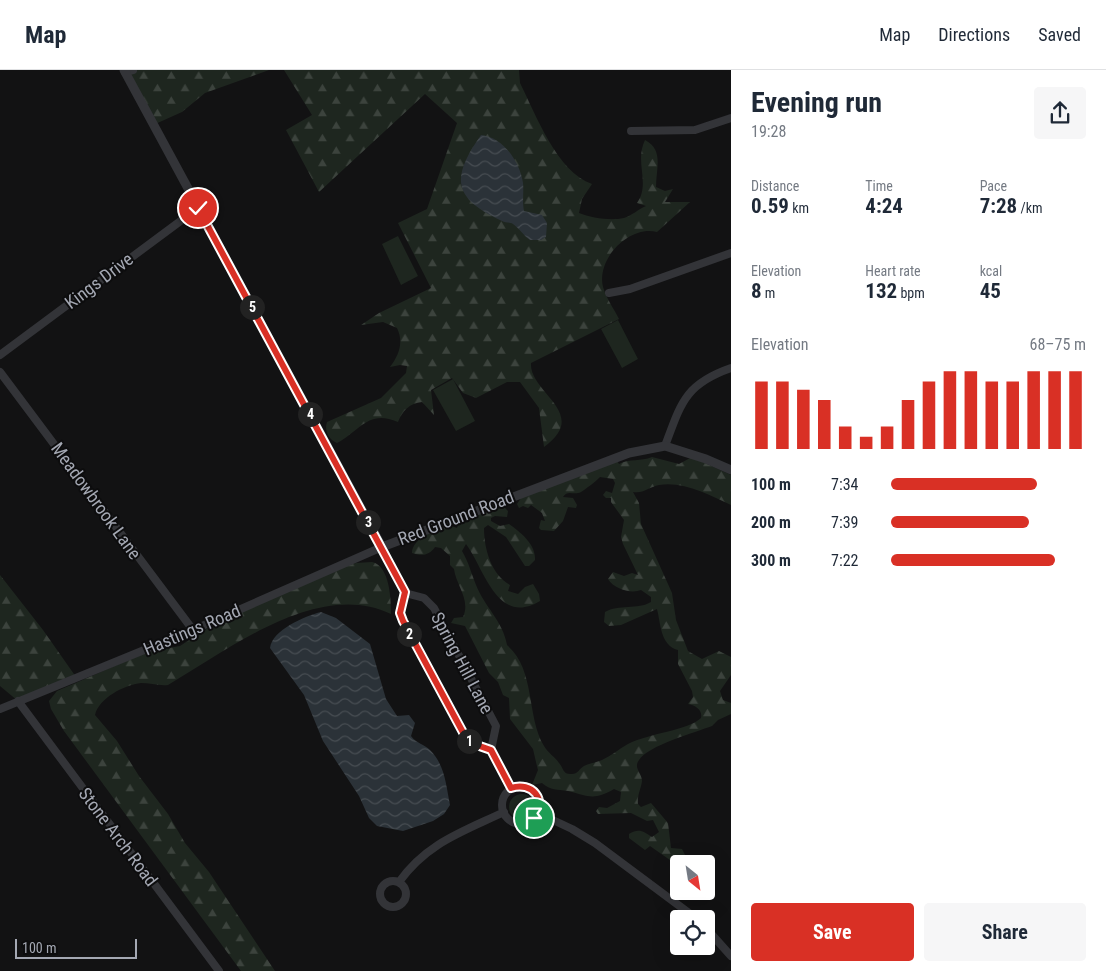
<!DOCTYPE html>
<meta charset="utf-8">
<style>
:root{--surface:#fff;--page:#f6f6f7;--text:#1f2937;--muted:#747a83;--line:#e0e1e3;--accent:#d93025}
body{margin:0;font-family:"Roboto Condensed",sans-serif;background:var(--page);color:var(--text);height:100vh;display:flex;flex-direction:column;font-size:19px;white-space:nowrap}
*{box-sizing:border-box;margin:0}
p{font-size:16px;color:var(--muted)}
.icon{flex:none;width:28px;height:28px;fill:none;stroke:currentColor;stroke-width:2;stroke-linecap:round;stroke-linejoin:round}
.map{position:relative;flex:1;overflow:hidden}
.sheet{display:flex;flex-direction:column;background:var(--surface);width:375px}
.sheet>*{flex:none}
.needle{width:32px;rotate:150deg}
.tools{position:absolute;left:670px;top:785px;display:grid;gap:10px}
.tools a{display:grid;place-items:center;width:45px;height:45px;border-radius:5px;background:var(--surface);box-shadow:0 5px 20px #0002;font-size:25px}
.scale{position:absolute;left:15px;bottom:12px;width:122px;box-sizing:border-box;padding-left:5px;border:2px solid #a4a8b3;border-top:0;font-size:14px;line-height:18px;white-space:nowrap;color:#a4a8b3;-webkit-text-stroke:4px #0d0d0e;paint-order:stroke}
.pin{position:absolute;display:grid;place-items:center;width:42px;height:42px;color:#fff;margin:-21px;border:2px solid #fff;border-radius:50%;box-shadow:0 1px 5px #0007}
.km{position:absolute;width:25px;height:25px;margin:-12px;border-radius:50%;background:#222;color:#fff;font-size:14px;line-height:25px;text-align:center}
.round{display:grid;place-items:center;flex:none;width:52px;height:52px;border-radius:5px;background:var(--page)}
.head{display:flex;align-items:center;justify-content:space-between;height:85px;padding:0 20px}
h1{font-size:28px;font-weight:700;line-height:38px}
.figures{display:grid;grid-template-columns:repeat(3,1fr);gap:8px;height:85px;padding:5px 20px}
.figures div{display:grid;align-content:center}
.figures b{font-size:21px;font-weight:700}
.figures small{font-size:14px;font-weight:400}
.figures p{font-size:14px}
.chart{height:140px;padding:10px 20px}
.chart p{display:flex;justify-content:space-between}
.chart svg{width:100%;height:90px;margin-top:5px;stroke:var(--accent);stroke-width:6}
.button{display:flex;gap:10px;margin-top:auto;padding:10px 20px}
.button a{flex:1;height:58px;border-radius:5px;background:var(--accent);color:#fff;font-size:20px;font-weight:700;line-height:58px;text-align:center}
.button a+a{background:var(--page);color:var(--text)}
ul{padding:0 20px;list-style:none;font-size:16px}
li{display:grid;grid-template-columns:80px 60px 1fr;align-items:center;height:38px}
li i{height:12px;border-radius:6px;background:var(--accent)}
header{display:flex;align-items:center;gap:30px;box-sizing:border-box;height:70px;padding:0 25px;background:var(--surface);border-bottom:1px solid var(--line)}
header strong{font-size:24px}
nav{display:flex;gap:28px;margin-inline-start:auto;font-size:18px}
main{display:flex;flex:1;min-height:0}
.map>svg:first-child{display:block}
.grass{fill:#1e261f}
.forest{fill:url(#forest-firs)}
.water{fill:url(#water-waves)}
.lines{fill:none;stroke-linecap:round;stroke-linejoin:round}
.minor{stroke:#333438;stroke-width:8}
.tertiary{stroke:#333438;stroke-width:9}
.route-casing{stroke:#fff;stroke-width:10}
.route{stroke:#d93025;stroke-width:6}
.labels{text-anchor:middle;stroke-width:4;stroke-linejoin:round;paint-order:stroke}
.street-label{font-size:18px;fill:#a4a8b3;stroke:#0d0d0e}
</style>
<header>
<strong>Map</strong>
<nav><a>Map</a><a>Directions</a><a>Saved</a></nav>
</header>
<main>
<div class="map">
<svg width="731" height="901" viewBox="0 0 731 901">
<defs>
<pattern id="forest-firs" width="22" height="20" patternUnits="userSpaceOnUse" patternTransform="scale(1.25)"><rect width="22" height="20" fill="#1e261f"/><path d="M5 1l3.5 6h-7zM16 11l3.5 6h-7z" fill="#3c433d"/></pattern>
<pattern id="water-waves" width="16" height="10" patternUnits="userSpaceOnUse" patternTransform="scale(1.25)"><rect width="16" height="10" fill="#2b3238"/><path d="M0 5q4-4 8 0t8 0" fill="none" stroke="#474d52"/></pattern>
</defs>
<rect width="100%" height="100%" fill="#121213"/>
<path class="grass" d="M398,166L418,206L401,215L382,174Z
M618,250L638,289L622,298L601,259Z
M453,309L475,351L456,361L433,320Z
M509 737a13 13 0 1 1 26 0a13 13 0 1 1-26 0Z"/>
<path class="forest" d="M134,0H269L205,23L182,42L153,55L126,3Z
M284,0H519L520,13C536,45 557,102 592,114L582,129L579,143C591,148 611,151 624,148C631,146 639,139 646,136L637,133C651,113 634,93 645,70C664,80 656,98 656,117L665,121L673,119L665,132H690L657,162C629,155 596,189 603,217C606,228 614,239 619,249L531,293C529,323 591,343 544,377L539,338L520,312H507L476,328L463,323L452,308L431,320L434,345L422,332C410,333 402,341 398,352C368,339 360,361 337,373C329,370 324,361 327,352L381,328L406,303L407,296L400,295L390,297C399,285 404,272 397,258L383,252L361,255L379,243L431,218L398,153L427,139L457,53L425,24L319,122L286,60L312,45Z
M652,387L679,394L692,387L731,405V435C709,425 684,411 659,415C649,417 643,424 633,422L639,433L641,454L672,523L676,550L688,581L702,589L719,581L731,587V605L720,621L723,630L731,633V644L718,650L712,656C696,662 647,676 639,690C633,698 642,703 642,711C641,719 637,725 638,734L641,737L651,733L668,753L671,778L682,779L686,787L684,793L677,795L650,776L645,780L629,768V764C639,758 643,761 652,767L659,762L653,750L647,751L631,743L598,744L596,741L599,737L607,738L620,731L621,722L614,719C593,731 589,726 568,721C557,719 551,721 542,713L532,715L538,700L536,692L533,679L510,649L509,628L503,625L498,612L489,603L465,556L451,553L454,548L463,547C471,530 456,515 454,499L450,495V486L441,478L435,477C429,486 421,486 412,483C412,468 437,460 448,455L457,458L459,451L498,437L505,438L508,441L507,447L495,446L491,448V451L500,456L509,454C520,462 536,474 535,490L529,496H525L506,467L488,455L484,458C484,479 491,504 510,515L508,521L518,524L525,517L533,514L539,524L540,531C497,557 484,498 466,474L462,481C469,493 471,503 476,515C484,536 503,551 507,575C536,600 526,646 544,676C548,683 555,687 559,693C564,699 563,705 572,704C578,704 579,699 584,696C589,693 596,693 602,690C611,686 619,679 628,674C649,663 687,661 701,648C703,640 695,635 688,634L693,627L692,621L678,594V580C660,575 661,554 657,539L621,555L609,556L604,552L605,542C619,534 638,540 651,532V527L641,520C631,524 614,519 608,509L613,502L624,506L632,503L638,505L623,474L621,467L624,450L611,432V428H606L603,425L606,421L612,423L615,413L613,409L600,407C595,412 587,418 581,422C573,426 568,419 563,427L573,428L577,435L576,438L568,437L563,451L554,461L541,460L539,458L541,450L545,451L542,443L531,435L528,438L523,436L519,438L517,434L521,428L616,389L619,394C630,388 641,392 652,387Z
M372,492C390,496 391,530 391,544C318,509 228,580 168,615C159,616 150,613 141,613C124,615 99,628 95,645L117,671L139,706L168,744L185,773L209,802L275,901H241L64,661L51,639L49,631L57,621L147,582L180,576L211,556L340,498L356,493Z
M0,505L43,560L76,607L18,631L0,616Z"/>
<path class="water" d="M481,65C503,67 520,92 523,113C524,122 522,131 524,141L542,145L547,153L546,167L541,170H530C524,166 519,158 513,154C510,152 505,153 502,151C452,128 451,108 481,65Z
M321,542L336,548L370,574L386,629L397,646L409,645L415,653L411,666C417,674 424,674 430,680C445,695 446,715 450,735L444,744L433,751L403,761L377,756L369,748L359,726L323,671L304,625L270,578C272,560 305,546 321,542Z"/>
<g class="lines">
<path class="minor" d="M125,2L133,0
M631,61L695,60L731,48
M609,223L630,219L731,183
M0,285L198,138
M0,302L193,560
M665,376C681,333 685,314 731,298
M405,523L424,528L434,538L496,656L491,680L511,719
M18,631L219,901
M0,639L193,560L382,477L405,523L400,543L403,551L466,668L471,673L491,680
M502 735a19 19 0 1 1 38 0a19 19 0 1 1-38 0Z
M538,743L572,759L595,773L697,849
M380 824a13 13 0 1 1 26 0a13 13 0 1 1-26 0Z
M399,812C427,773 462,762 504,742
M706,858L731,886"/>
<path class="tertiary" d="M124,0L382,477L629,383L665,376L706,389L731,400"/>
</g>
<g class="lines">
<g class="route-casing">
<path id="route" d="M198,138L405,522L400,543L403,551L466,668L471,673L491,680L511,718C532,711 548,730 534,748"/>
</g>
<use href="#route" class="route"/>
</g>
<g class="labels">
<g class="street-label">
<text transform="translate(99 211) rotate(-37)" y="6">Kings Drive</text>
<text transform="translate(96 431) rotate(54)" y="6">Meadowbrook Lane</text>
<text transform="translate(456 448) rotate(-21)" y="6">Red Ground Road</text>
<text transform="translate(192 560) rotate(-23)" y="6">Hastings Road</text>
<text transform="translate(462 593) rotate(62)" y="6">Spring Hill Lane</text>
<text transform="translate(118 767) rotate(53)" y="6">Stone Arch Road</text>
</g>
</g>
</svg>
<div class="tools">
<a><svg class="needle" viewBox="-14 -14 28 28"><path d="M0-13l5 13h-10z" fill="#e53935"/><path d="M0 13l5-13h-10z" fill="#747a83"/></svg></a>
<a><svg class="icon" aria-label="locate" viewBox="0 0 24 24"><circle cx="12" cy="12" r="6"/><path d="M12 2v4M12 18v4M2 12h4M18 12h4"/></svg></a>
</div>
<div class="scale">100 m</div>
<div class="pin" style="left:534px;top:748px;background:#1e9e55"><svg class="icon" aria-label="arrive" viewBox="0 0 24 24"><path d="M6 21V4h12l-3 4 3 4H6"/></svg></div>
<div class="pin" style="left:198px;top:138px;background:#d93025"><svg class="icon" aria-label="check" viewBox="0 0 24 24"><path d="M5 12l5 5 9-10"/></svg></div>
<b class="km" style="left:469px;top:671px">1</b>
<b class="km" style="left:409px;top:564px">2</b>
<b class="km" style="left:368px;top:452px">3</b>
<b class="km" style="left:310px;top:344px">4</b>
<b class="km" style="left:252px;top:237px">5</b>
</div>
<section class="sheet">
<div class="head"><div><h1>Evening run</h1><p>19:28</p></div><a class="round"><svg class="icon" aria-label="share" viewBox="0 0 24 24"><path d="M12 15V3M7 8l5-5 5 5M5 13v7h14v-7"/></svg></a></div>
<div class="figures">
<div><p>Distance</p><b>0.59<small> km</small></b></div>
<div><p>Time</p><b>4:24</b></div>
<div><p>Pace</p><b>7:28<small> /km</small></b></div>
</div>
<div class="figures">
<div><p>Elevation</p><b>8<small> m</small></b></div>
<div><p>Heart rate</p><b>132<small> bpm</small></b></div>
<div><p>kcal</p><b>45</b></div>
</div>
<div class="chart"><p><span>Elevation</span>68–75 m</p>
<svg viewBox="0 0 160 44" preserveAspectRatio="none"><path d="M5 44V11M15 44V11M25 44V15M35 44V20M45 44V33M55 44V38M65 44V33M75 44V20M85 44V11M95 44V6M105 44V6M115 44V11M125 44V11M135 44V6M145 44V6M155 44V6"/></svg>
</div>
<ul>
<li><b>100 m</b>7:34<i style="width:75%"></i></li>
<li><b>200 m</b>7:39<i style="width:71%"></i></li>
<li><b>300 m</b>7:22<i style="width:84%"></i></li>
</ul>
<div class="button"><a>Save</a><a>Share</a></div>
</section>
</main>
